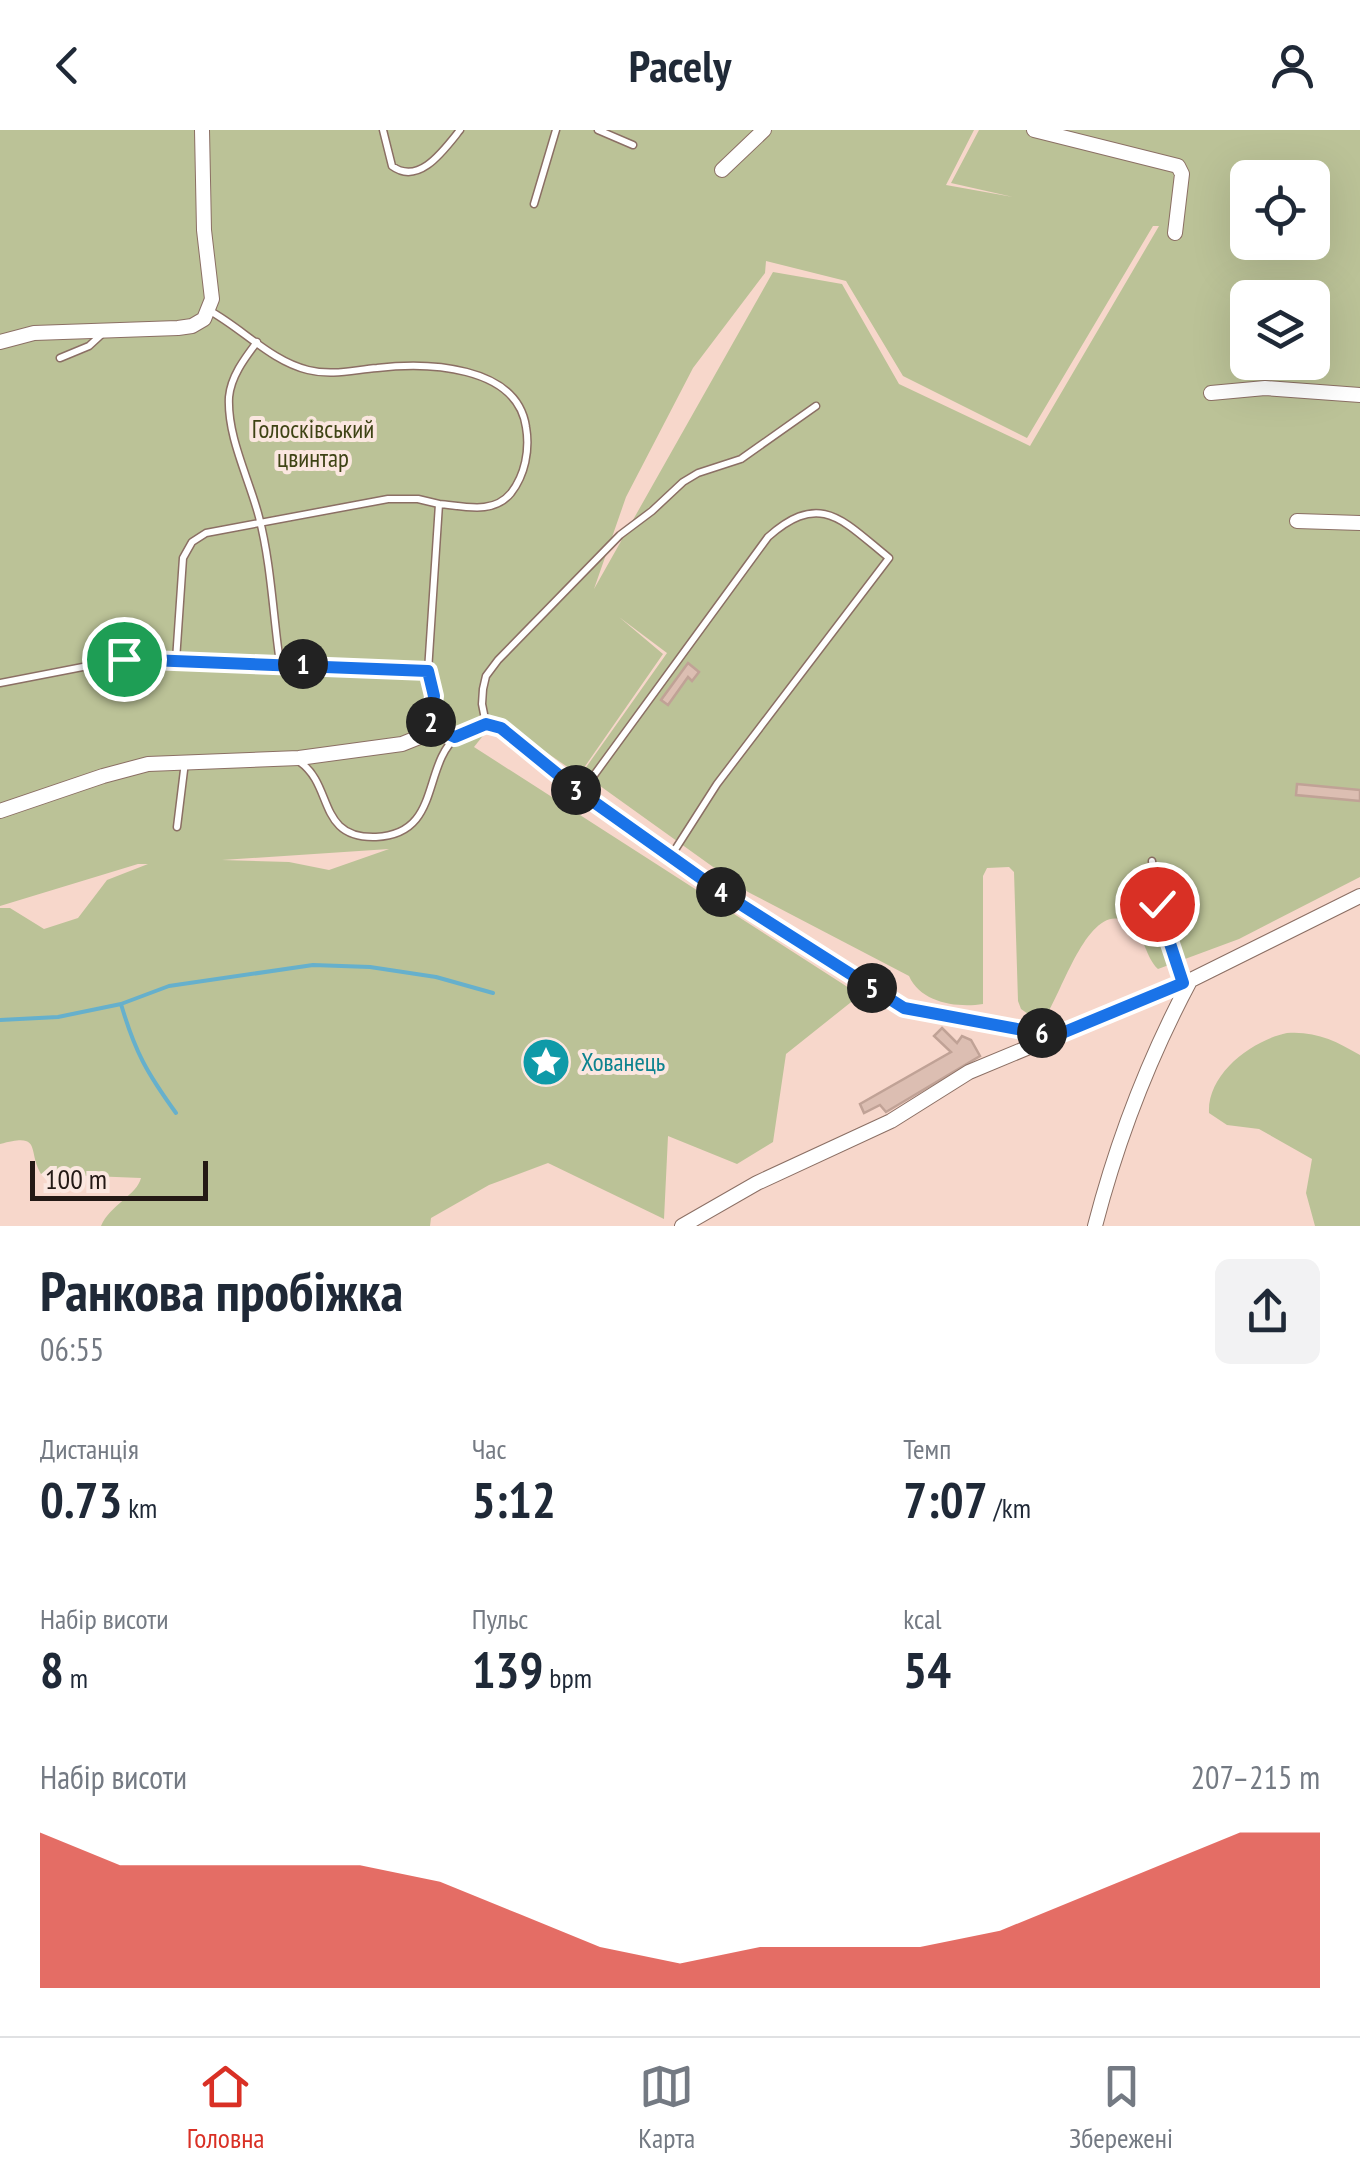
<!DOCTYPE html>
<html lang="uk">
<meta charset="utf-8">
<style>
:root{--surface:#fff;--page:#f2f2f3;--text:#1f2937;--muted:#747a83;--line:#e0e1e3;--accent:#d93025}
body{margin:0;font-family:"PT Sans Narrow",sans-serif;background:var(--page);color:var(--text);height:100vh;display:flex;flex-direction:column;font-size:38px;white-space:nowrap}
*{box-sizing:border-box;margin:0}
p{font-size:32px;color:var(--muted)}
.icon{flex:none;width:55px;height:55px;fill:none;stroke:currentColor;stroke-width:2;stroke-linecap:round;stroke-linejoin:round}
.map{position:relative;height:1096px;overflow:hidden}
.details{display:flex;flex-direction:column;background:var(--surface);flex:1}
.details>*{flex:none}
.controls{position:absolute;left:1230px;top:30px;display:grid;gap:20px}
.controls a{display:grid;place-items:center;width:100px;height:100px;border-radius:15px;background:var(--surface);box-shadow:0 10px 40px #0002;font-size:50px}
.scale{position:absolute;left:30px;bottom:25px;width:178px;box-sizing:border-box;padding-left:10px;border:5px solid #241915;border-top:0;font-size:28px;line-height:35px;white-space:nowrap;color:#241915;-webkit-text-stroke:8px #fbe7e0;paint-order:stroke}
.pin{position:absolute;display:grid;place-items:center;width:85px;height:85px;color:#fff;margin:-42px;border:5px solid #fff;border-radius:50%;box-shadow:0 2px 10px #0007}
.km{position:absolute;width:50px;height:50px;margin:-25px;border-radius:50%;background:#222;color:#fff;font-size:28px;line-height:50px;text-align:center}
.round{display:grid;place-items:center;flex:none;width:105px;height:105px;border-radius:15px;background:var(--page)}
.summary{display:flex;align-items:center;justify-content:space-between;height:170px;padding:0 40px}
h1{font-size:55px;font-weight:700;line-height:75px}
.metrics{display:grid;grid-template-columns:repeat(3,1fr);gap:15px;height:170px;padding:10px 40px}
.metrics div{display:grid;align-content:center}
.metrics b{font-size:50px;font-weight:700}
.metrics small{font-size:28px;font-weight:400}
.metrics p{font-size:28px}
.chart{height:280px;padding:20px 40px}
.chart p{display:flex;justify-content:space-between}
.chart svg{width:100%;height:180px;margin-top:10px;fill:var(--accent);opacity:.7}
header{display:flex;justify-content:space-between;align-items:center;height:130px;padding:0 40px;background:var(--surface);font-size:45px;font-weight:700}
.tab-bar{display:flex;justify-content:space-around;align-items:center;height:140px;border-top:2px solid var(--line);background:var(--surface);font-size:28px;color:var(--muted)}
.tab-bar a{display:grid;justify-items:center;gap:5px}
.tab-bar .selected{color:var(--accent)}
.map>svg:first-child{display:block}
.green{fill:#bbc297;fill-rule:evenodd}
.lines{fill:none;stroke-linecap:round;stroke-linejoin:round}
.stream{stroke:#66b0cc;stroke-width:4}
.building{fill:#dcbeb2;stroke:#c0a296;stroke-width:2.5}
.lane-casing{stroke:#8b6f64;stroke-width:9}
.street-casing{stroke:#8b6f64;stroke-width:16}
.lane{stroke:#fff;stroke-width:6}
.street{stroke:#fff;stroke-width:14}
.route-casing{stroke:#fff;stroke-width:20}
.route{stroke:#1a73e8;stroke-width:12}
.labels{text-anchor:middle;stroke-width:8;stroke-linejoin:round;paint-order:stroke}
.park-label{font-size:25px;fill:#3e4314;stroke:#fbe7e0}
.culture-label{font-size:25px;fill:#0d838f;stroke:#fbe7e0;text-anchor:start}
</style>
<header><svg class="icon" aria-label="back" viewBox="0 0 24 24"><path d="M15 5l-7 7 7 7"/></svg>Pacely<svg class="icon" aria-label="person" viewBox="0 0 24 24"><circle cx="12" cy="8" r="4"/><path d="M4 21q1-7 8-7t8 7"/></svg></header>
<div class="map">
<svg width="1360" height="1096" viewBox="0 0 1360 1096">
<rect width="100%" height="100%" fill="#f7d7cb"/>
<path class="green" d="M0,0H974L946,55L1013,67L951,53L979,0H1360V747L1239,809L1158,839C1145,827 1145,805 1130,794C1088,763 1060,873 1041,893L1021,879L1018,871L1014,742L1009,737L987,738L983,746V874C957,878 921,873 909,846L748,762L582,643L667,523L619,487L663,524L579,645L497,588L474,617L860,865L786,924L773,1012L737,1034L668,1006L664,1089L548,1033L489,1055L431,1088L430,1096H101C110,1075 137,1065 141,1048L41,1044C27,1020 43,1002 0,1014V778H10L44,799L78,788L107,750L148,734H138L0,776ZM1248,48H1312V112H1248ZM1153,96H1159L1030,316L899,254L842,154L773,142L594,459L626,367L693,238L765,143L766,131L846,151L903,246L1027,308ZM1248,168H1312V232H1248ZM389,719L329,740L289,732L222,730Z
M1287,903C1316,901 1336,911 1360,925V1096H1315L1306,1063L1312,1029L1259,999L1227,995L1209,983C1207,943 1253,910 1287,903Z"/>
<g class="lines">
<path class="stream" d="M121,874C135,922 147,943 176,983
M0,890L58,887L121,874L169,856L313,835L370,837L436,847L493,863"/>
</g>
<path class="building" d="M688,533L699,542L692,551L688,547L668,575L661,570Z
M1297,654L1360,660V671L1296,665Z
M942,898L957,913L962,906L971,910L980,926L886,982L880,975L864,983L860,974L951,922L934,906Z"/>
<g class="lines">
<g class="lane-casing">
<path id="lane" d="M383,0L392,36C419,56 444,20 460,0
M598,0L633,15
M534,74L556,0
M210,181C243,199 271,231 308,240C332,246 353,240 377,238C426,232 517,235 526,297C530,320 525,345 511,363C493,385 464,376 439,374
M257,212C245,228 231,246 229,267C227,307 249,348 259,387C271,433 273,485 280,533
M60,228L89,216L102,204
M0,553L124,529L428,541L439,374L418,369H388L206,403L192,412L183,428L176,530
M300,632C334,656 317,709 376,707C442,704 421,636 458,605C465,599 477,597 486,594L482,574L483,559L486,546L498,530L620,405L652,381L683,352L698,343L741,329L816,276
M581,663L768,407C821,360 843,391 889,428L717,654L671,726
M177,697L185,632
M1152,731L1157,774L1183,852"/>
</g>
<g class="street-casing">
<path id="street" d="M1034,0L1178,36L1182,44L1175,103
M722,40L764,0
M0,212L34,203L178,198L192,196L204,189L212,169L204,100L202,0
M1211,263L1265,258L1360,265
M1297,391L1360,393
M486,594L505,600L577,661L715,758L904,878L1054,905
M430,597L455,607
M0,681L103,646L148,634L299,628L402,614L422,606L430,597L434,565L428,541
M682,1096L757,1053L891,991L969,942L1191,850L1360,766
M1095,1096C1117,1011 1149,928 1190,851"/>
</g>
<use href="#lane" class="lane"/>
<use href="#street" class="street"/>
</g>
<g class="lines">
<g class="route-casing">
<path id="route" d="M124,529L428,541L434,566L430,596L455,607L486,594L501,598L577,660L715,758L904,878L1055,906L1183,853L1157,774"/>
</g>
<use href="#route" class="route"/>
</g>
<defs>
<g id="sight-disc" transform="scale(2.5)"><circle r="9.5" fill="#0f9aa8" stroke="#fbe7e0"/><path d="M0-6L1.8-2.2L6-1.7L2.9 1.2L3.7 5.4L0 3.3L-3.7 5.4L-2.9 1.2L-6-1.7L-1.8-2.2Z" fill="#fff"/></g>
</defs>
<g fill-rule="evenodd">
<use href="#sight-disc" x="546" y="932"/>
</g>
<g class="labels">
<g class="park-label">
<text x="313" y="308">Голосківський<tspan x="313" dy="29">цвинтар</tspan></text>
</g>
<g class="culture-label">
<text x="581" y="941">Хованець</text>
</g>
</g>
</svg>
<div class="controls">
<a><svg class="icon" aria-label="locate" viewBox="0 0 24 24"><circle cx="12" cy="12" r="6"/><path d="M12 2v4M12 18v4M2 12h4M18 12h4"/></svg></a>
<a><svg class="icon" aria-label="layers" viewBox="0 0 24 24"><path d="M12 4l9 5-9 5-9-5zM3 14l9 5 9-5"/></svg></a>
</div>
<div class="scale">100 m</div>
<div class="pin" style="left:124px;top:529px;background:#1e9e55"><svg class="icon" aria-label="arrive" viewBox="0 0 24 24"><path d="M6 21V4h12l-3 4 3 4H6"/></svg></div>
<div class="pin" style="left:1157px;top:774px;background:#d93025"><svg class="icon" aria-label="check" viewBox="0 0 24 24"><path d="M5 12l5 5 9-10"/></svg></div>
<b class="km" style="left:303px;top:534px">1</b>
<b class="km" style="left:431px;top:592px">2</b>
<b class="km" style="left:576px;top:660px">3</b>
<b class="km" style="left:721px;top:762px">4</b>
<b class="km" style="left:872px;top:858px">5</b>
<b class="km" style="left:1042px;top:903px">6</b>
</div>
<section class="details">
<div class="summary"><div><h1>Ранкова пробіжка</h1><p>06:55</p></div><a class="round"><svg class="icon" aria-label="share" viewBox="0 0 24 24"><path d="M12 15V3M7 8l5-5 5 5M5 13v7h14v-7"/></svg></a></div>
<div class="metrics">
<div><p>Дистанція</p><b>0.73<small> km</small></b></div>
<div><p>Час</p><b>5:12</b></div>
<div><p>Темп</p><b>7:07<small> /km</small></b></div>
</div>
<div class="metrics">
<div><p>Набір висоти</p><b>8<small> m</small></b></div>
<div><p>Пульс</p><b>139<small> bpm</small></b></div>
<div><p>kcal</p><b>54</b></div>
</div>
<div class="chart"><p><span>Набір висоти</span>207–215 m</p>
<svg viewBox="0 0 160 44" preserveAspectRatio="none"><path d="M0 44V6L10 14L20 14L30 14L40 14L50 18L60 26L70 34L80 38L90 34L100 34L110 34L120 30L130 22L140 14L150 6L160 6V44z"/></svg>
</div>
</section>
<nav class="tab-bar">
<a class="selected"><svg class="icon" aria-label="home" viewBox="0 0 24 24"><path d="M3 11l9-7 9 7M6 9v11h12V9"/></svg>Головна</a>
<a><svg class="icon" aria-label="map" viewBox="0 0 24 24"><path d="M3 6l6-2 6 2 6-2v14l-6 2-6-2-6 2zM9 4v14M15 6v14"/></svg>Карта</a>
<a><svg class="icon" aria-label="saved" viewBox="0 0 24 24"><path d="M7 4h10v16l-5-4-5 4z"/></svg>Збережені</a>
</nav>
